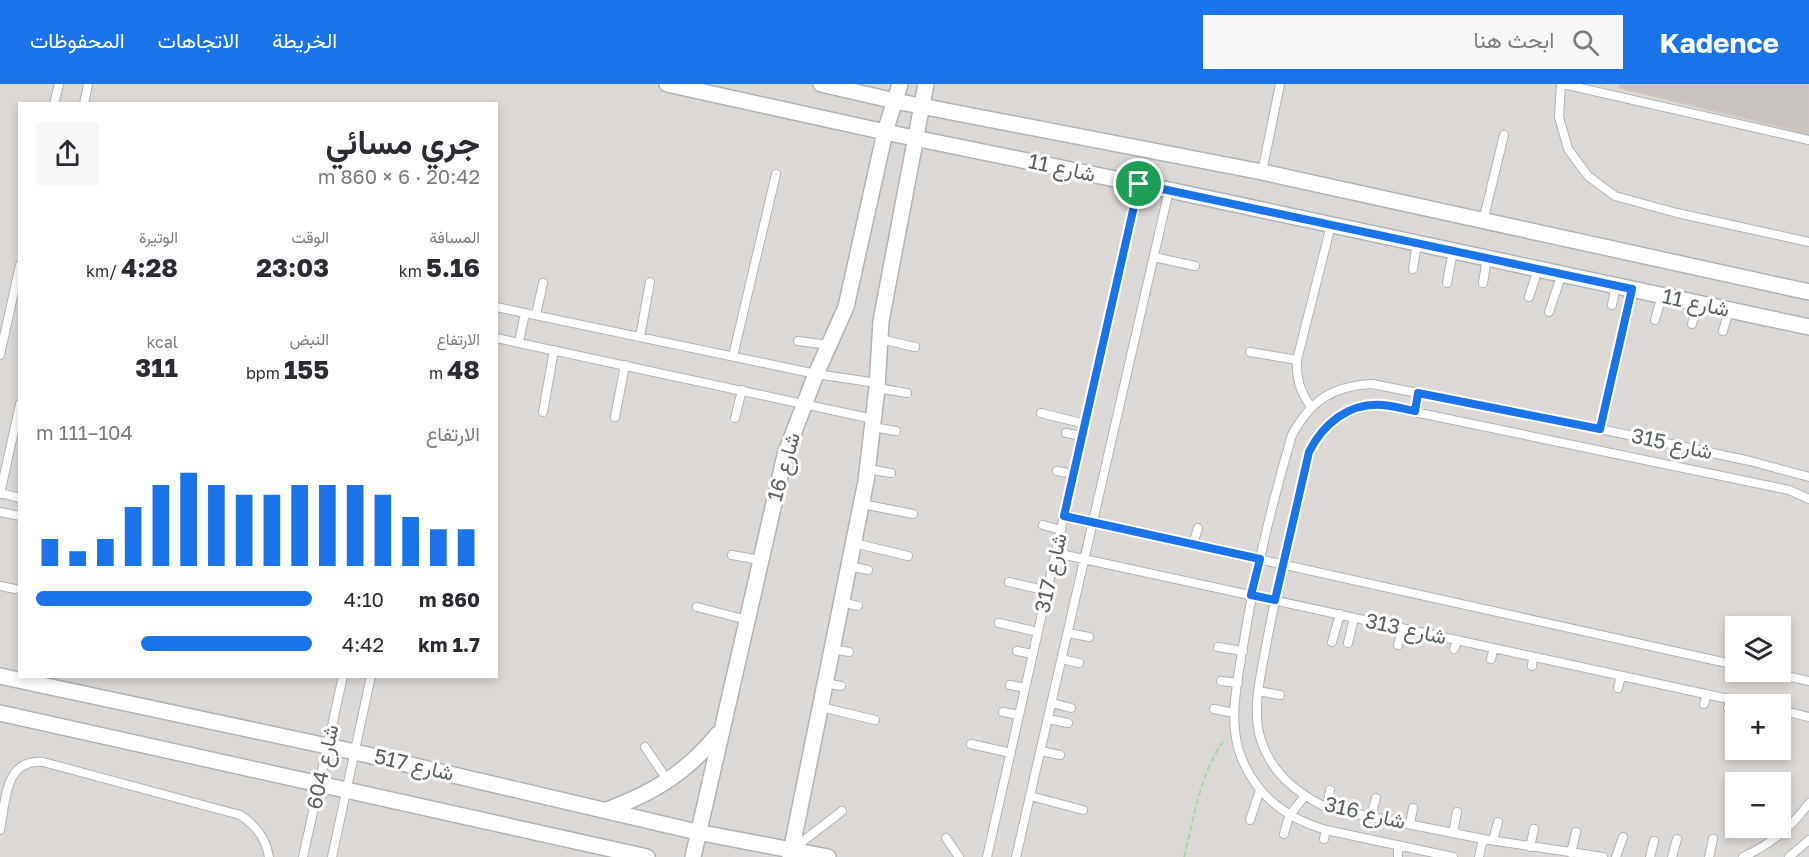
<!DOCTYPE html>
<html lang="ar">
<meta charset="utf-8">
<style>
:root{--surface:#fff;--page:#f7f7f7;--text:#2b2b33;--muted:#7c7c81;--accent:#1a73e8}
body{margin:0;font-family:"Golos Text",Vazirmatn,sans-serif;background:var(--page);color:var(--text);direction:rtl;height:100vh;display:flex;flex-direction:column;font-size:22px;white-space:nowrap}
*{box-sizing:border-box;margin:0}
p{font-size:20px;color:var(--muted)}
.icon{flex:none;width:33px;height:33px;fill:none;stroke:currentColor;stroke-width:2;stroke-linecap:round;stroke-linejoin:round}
.map{position:relative;flex:1;overflow:hidden;direction:ltr}
.panel{position:absolute;left:18px;top:18px;width:480px;height:576px;display:flex;flex-direction:column;background:var(--surface);border-radius:0px;box-shadow:0 3px 9px #0003;direction:rtl}
.panel>*{flex:none}
.controls{position:absolute;left:1725px;top:532px;display:grid;gap:12px}
.controls a{display:grid;place-items:center;width:66px;height:66px;border-radius:0px;background:var(--surface);box-shadow:0 3px 9px #0003;font-size:30px}
.pin{position:absolute;display:grid;place-items:center;width:51px;height:51px;color:#fff;margin:-26px;border:3px solid #fff;border-radius:50%;box-shadow:0 2px 6px #0007}
.round{display:grid;place-items:center;flex:none;width:63px;height:63px;border-radius:0px;background:var(--page)}
.overview{display:flex;align-items:center;justify-content:space-between;height:102px;padding:0 18px}
h1{font-size:33px;font-weight:700;line-height:45px}
.metrics{display:grid;grid-template-columns:repeat(3,1fr);gap:9px;height:102px;padding:6px 18px}
.metrics div{display:grid;align-content:center}
.metrics b{font-size:26px;font-weight:700}
.metrics small{font-size:16px;font-weight:400}
.metrics p{font-size:16px}
.chart{height:168px;padding:12px 18px}
.chart p{display:flex;justify-content:space-between}
.chart svg{width:100%;height:108px;margin-top:6px;stroke:var(--accent);stroke-width:6}
ul{padding:0 18px;list-style:none;font-size:20px}
li{display:grid;grid-template-columns:96px 72px 1fr;align-items:center;height:45px}
li i{height:15px;border-radius:8px;background:var(--accent)}
header{display:flex;align-items:center;gap:36px;box-sizing:border-box;height:84px;padding:0 30px;background:var(--accent);color:#fff}
header strong{font-size:28px}
nav{display:flex;gap:33px;margin-inline-start:auto;font-size:21px}
.search{width:420px;height:54px;background:var(--page);display:flex;align-items:center;gap:15px;box-sizing:border-box;padding:0 21px;border-radius:0px;color:var(--muted);font-size:22px}
.map>svg:first-child{display:block}
.industrial{fill:#dcd8d5;fill-rule:evenodd}
.building{fill:#c9c3bf;stroke:#d3c8c0;stroke-width:1.5}
.lines{fill:none;stroke-linecap:round;stroke-linejoin:round}
.service-casing{stroke:#aeb3b6;stroke-width:10}
.minor-casing{stroke:#aeb3b6;stroke-width:18}
.path{stroke:#a0d9a0;stroke-width:2;stroke-dasharray:6 3;stroke-linecap:butt}
.service{stroke:#fff;stroke-width:8}
.minor{stroke:#fff;stroke-width:15}
.route-casing{stroke:#fff;stroke-width:12}
.route{stroke:#1a73e8;stroke-width:8}
.labels{text-anchor:middle;stroke-width:6;stroke-linejoin:round;paint-order:stroke}
.street-label{font-size:21px;fill:#5a6164;stroke:#fff}
</style>
<header>
<strong>Kadence</strong>
<div class="search"><svg class="icon" aria-label="search" viewBox="0 0 24 24"><circle cx="10" cy="10" r="6"/><path d="M15 15l6 6"/></svg>ابحث هنا</div>
<nav><a>الخريطة</a><a>الاتجاهات</a><a>المحفوظات</a></nav>
</header>
<div class="map">
<svg width="1809" height="773" viewBox="0 0 1809 773">
<rect width="100%" height="100%" fill="#eee8e2"/>
<path class="industrial" d="M0,0H1809V773H0ZM20,20H496V592H20ZM1736,543H1780V588H1736ZM1736,621H1780V666H1736ZM1736,699H1780V744H1736Z"/>
<path class="building" d="M1620,0H1809V50L1619,4Z"/>
<g class="lines">
<g class="service-casing">
<path id="service" d="M1561,0L1559,33L1568,65L1588,92L1615,112L1677,129L1809,158
M1563,0L1809,56
M54,20L59,0
M84,20L88,0
M1262,88L1280,0
M1483,137L1504,51
M1154,173L1195,182
M1413,185L1417,159
M1447,199L1453,167
M1483,199L1487,174
M1529,213L1538,185
M1612,221L1616,201
M496,223L816,290L877,299
M1549,228L1562,190
M536,231L543,199
M1655,236L1662,211
M1692,240L1698,219
M1723,247L1729,226
M640,253L650,198
M496,254L873,335
M880,255L915,263
M798,257L829,261
M519,258L525,229
M1250,268L1297,276
M0,271L20,181
M733,272L776,90
M877,304L907,309
M1311,323C1300,307 1296,295 1297,276L1331,141
M1415,327L1418,309
M543,328L554,266
M1041,329L1085,340
M615,333L625,281
M735,334L742,306
M873,343L896,347
M1600,345L1632,205
M1066,349L1082,352
M868,385L891,389
M1057,387L1074,390
M0,409L20,414
M0,410L20,320
M862,420L913,430
M0,428L20,432
M1064,432L1736,581
M1043,441L1061,446
M854,459L908,472
M1193,460L1198,444
M1056,469L1756,621
M732,471L760,476
M849,482L868,486
M1009,498L1048,507
M0,502L15,505
M842,518L858,522
M697,523L747,536
M999,539L1038,548
M1068,549L1089,553
M1332,558L1340,530
M1348,559L1354,534
M1398,561L1403,544
M1218,563L1243,567
M832,565L849,568
M1454,565L1458,556
M1017,567L1033,570
M1062,575L1079,579
M1491,575L1494,564
M1532,582L1533,573
M1768,588L1809,597
M1221,597L1238,599
M825,599L841,602
M1010,601L1025,604
M1618,604L1621,592
M1259,607L1280,611
M1052,619L1071,624
M1704,620L1707,610
M821,623L875,636
M1728,624L1731,616
M1214,625L1234,629
M1780,626L1809,633
M1003,628L1019,631
M1048,635L1068,639
M971,660L1011,669
M645,663L668,697
M1041,667L1060,671
M1030,712L1083,726
M1327,724L1330,706
M1371,732L1376,714
M1250,736L1260,706
M1410,740L1413,724
M0,746C6,717 4,675 43,678L240,731C256,741 266,754 269,773
M1453,749L1457,728
M1284,750L1289,732L1304,713
M946,754L959,773
M1324,755L1326,746
M1493,756L1498,738
M1530,763L1534,745
M793,765L842,727
M1571,769L1576,748
M1398,772V761
M303,773L343,592
M332,773L371,592
M987,773L1139,100
M1016,773L1169,106
M1453,773L1326,746C1285,734 1253,709 1239,667C1229,634 1237,601 1242,568C1254,494 1271,422 1292,351C1311,316 1333,302 1372,300L1600,345L1750,377L1809,393
M1479,773L1483,755
M1603,773L1483,755L1327,724C1295,708 1271,689 1260,653C1252,623 1261,591 1266,562C1278,497 1294,433 1309,368C1326,336 1344,324 1381,321L1789,406L1809,415
M1616,773L1623,753
M1650,773L1654,757
M1672,773L1677,755
M1709,773L1713,755
M1743,773C1770,761 1791,744 1809,719
M1789,773L1809,756"/>
</g>
<g class="minor-casing">
<path id="minor" d="M667,0L885,48L1169,106L1809,243
M821,0L895,17L1262,88L1809,208
M0,592L355,668L697,748L828,773
M0,629L647,773
M607,726C653,709 686,689 718,650
M693,773L785,371L816,290L846,223L885,48L900,0
M790,773L866,397L877,304L881,237L926,0"/>
</g>
<path class="path" d="M1184,773C1194,734 1200,688 1225,655"/>
<use href="#service" class="service"/>
<use href="#minor" class="minor"/>
</g>
<g class="lines">
<g class="route-casing">
<path id="route" d="M1139,100L1632,205L1600,345L1418,309L1415,327C1404,325 1394,322 1383,321C1349,318 1323,340 1309,368L1275,516L1251,511L1260,475L1064,432Z"/>
</g>
<use href="#route" class="route"/>
</g>
<g class="labels">
<g class="street-label">
<text transform="translate(1062 84) rotate(12)" y="7">شارع 11</text>
<text transform="translate(1696 219) rotate(12)" y="7">شارع 11</text>
<text transform="translate(1672 360) rotate(12)" y="7">شارع 315</text>
<text transform="translate(784 383) rotate(-74)" y="7">شارع 16</text>
<text transform="translate(1051 489) rotate(-77)" y="7">شارع 317</text>
<text transform="translate(1406 545) rotate(12)" y="7">شارع 313</text>
<text transform="translate(414 681) rotate(13)" y="7">شارع 517</text>
<text transform="translate(323 683) rotate(-78)" y="7">شارع 604</text>
<text transform="translate(1365 729) rotate(13)" y="7">شارع 316</text>
</g>
</g>
</svg>
<div class="controls">
<a><svg class="icon" aria-label="layers" viewBox="0 0 24 24"><path d="M12 4l9 5-9 5-9-5zM3 14l9 5 9-5"/></svg></a>
<a>+</a>
<a>−</a>
</div>
<div class="pin" style="left:1139px;top:100px;background:#1e9e55"><svg class="icon" aria-label="arrive" viewBox="0 0 24 24"><path d="M6 21V4h12l-3 4 3 4H6"/></svg></div>
<section class="panel">
<div class="overview"><div><h1>جري مسائي</h1><p>20:42 · 6 × 860 m</p></div><a class="round"><svg class="icon" aria-label="share" viewBox="0 0 24 24"><path d="M12 15V3M7 8l5-5 5 5M5 13v7h14v-7"/></svg></a></div>
<div class="metrics">
<div><p>المسافة</p><b>5.16<small> km</small></b></div>
<div><p>الوقت</p><b>23:03</b></div>
<div><p>الوتيرة</p><b>4:28<small> /km</small></b></div>
</div>
<div class="metrics">
<div><p>الارتفاع</p><b>48<small> m</small></b></div>
<div><p>النبض</p><b>155<small> bpm</small></b></div>
<div><p>kcal</p><b>311</b></div>
</div>
<div class="chart"><p><span>الارتفاع</span>104–111 m</p>
<svg viewBox="0 0 160 44" preserveAspectRatio="none"><path d="M5 44V33M15 44V38M25 44V33M35 44V20M45 44V11M55 44V6M65 44V11M75 44V15M85 44V15M95 44V11M105 44V11M115 44V11M125 44V15M135 44V24M145 44V29M155 44V29"/></svg>
</div>
<ul>
<li><b>860 m</b>4:10<i style="width:100%"></i></li>
<li><b>1.7 km</b>4:42<i style="width:62%"></i></li>
</ul>
</section>
</div>
